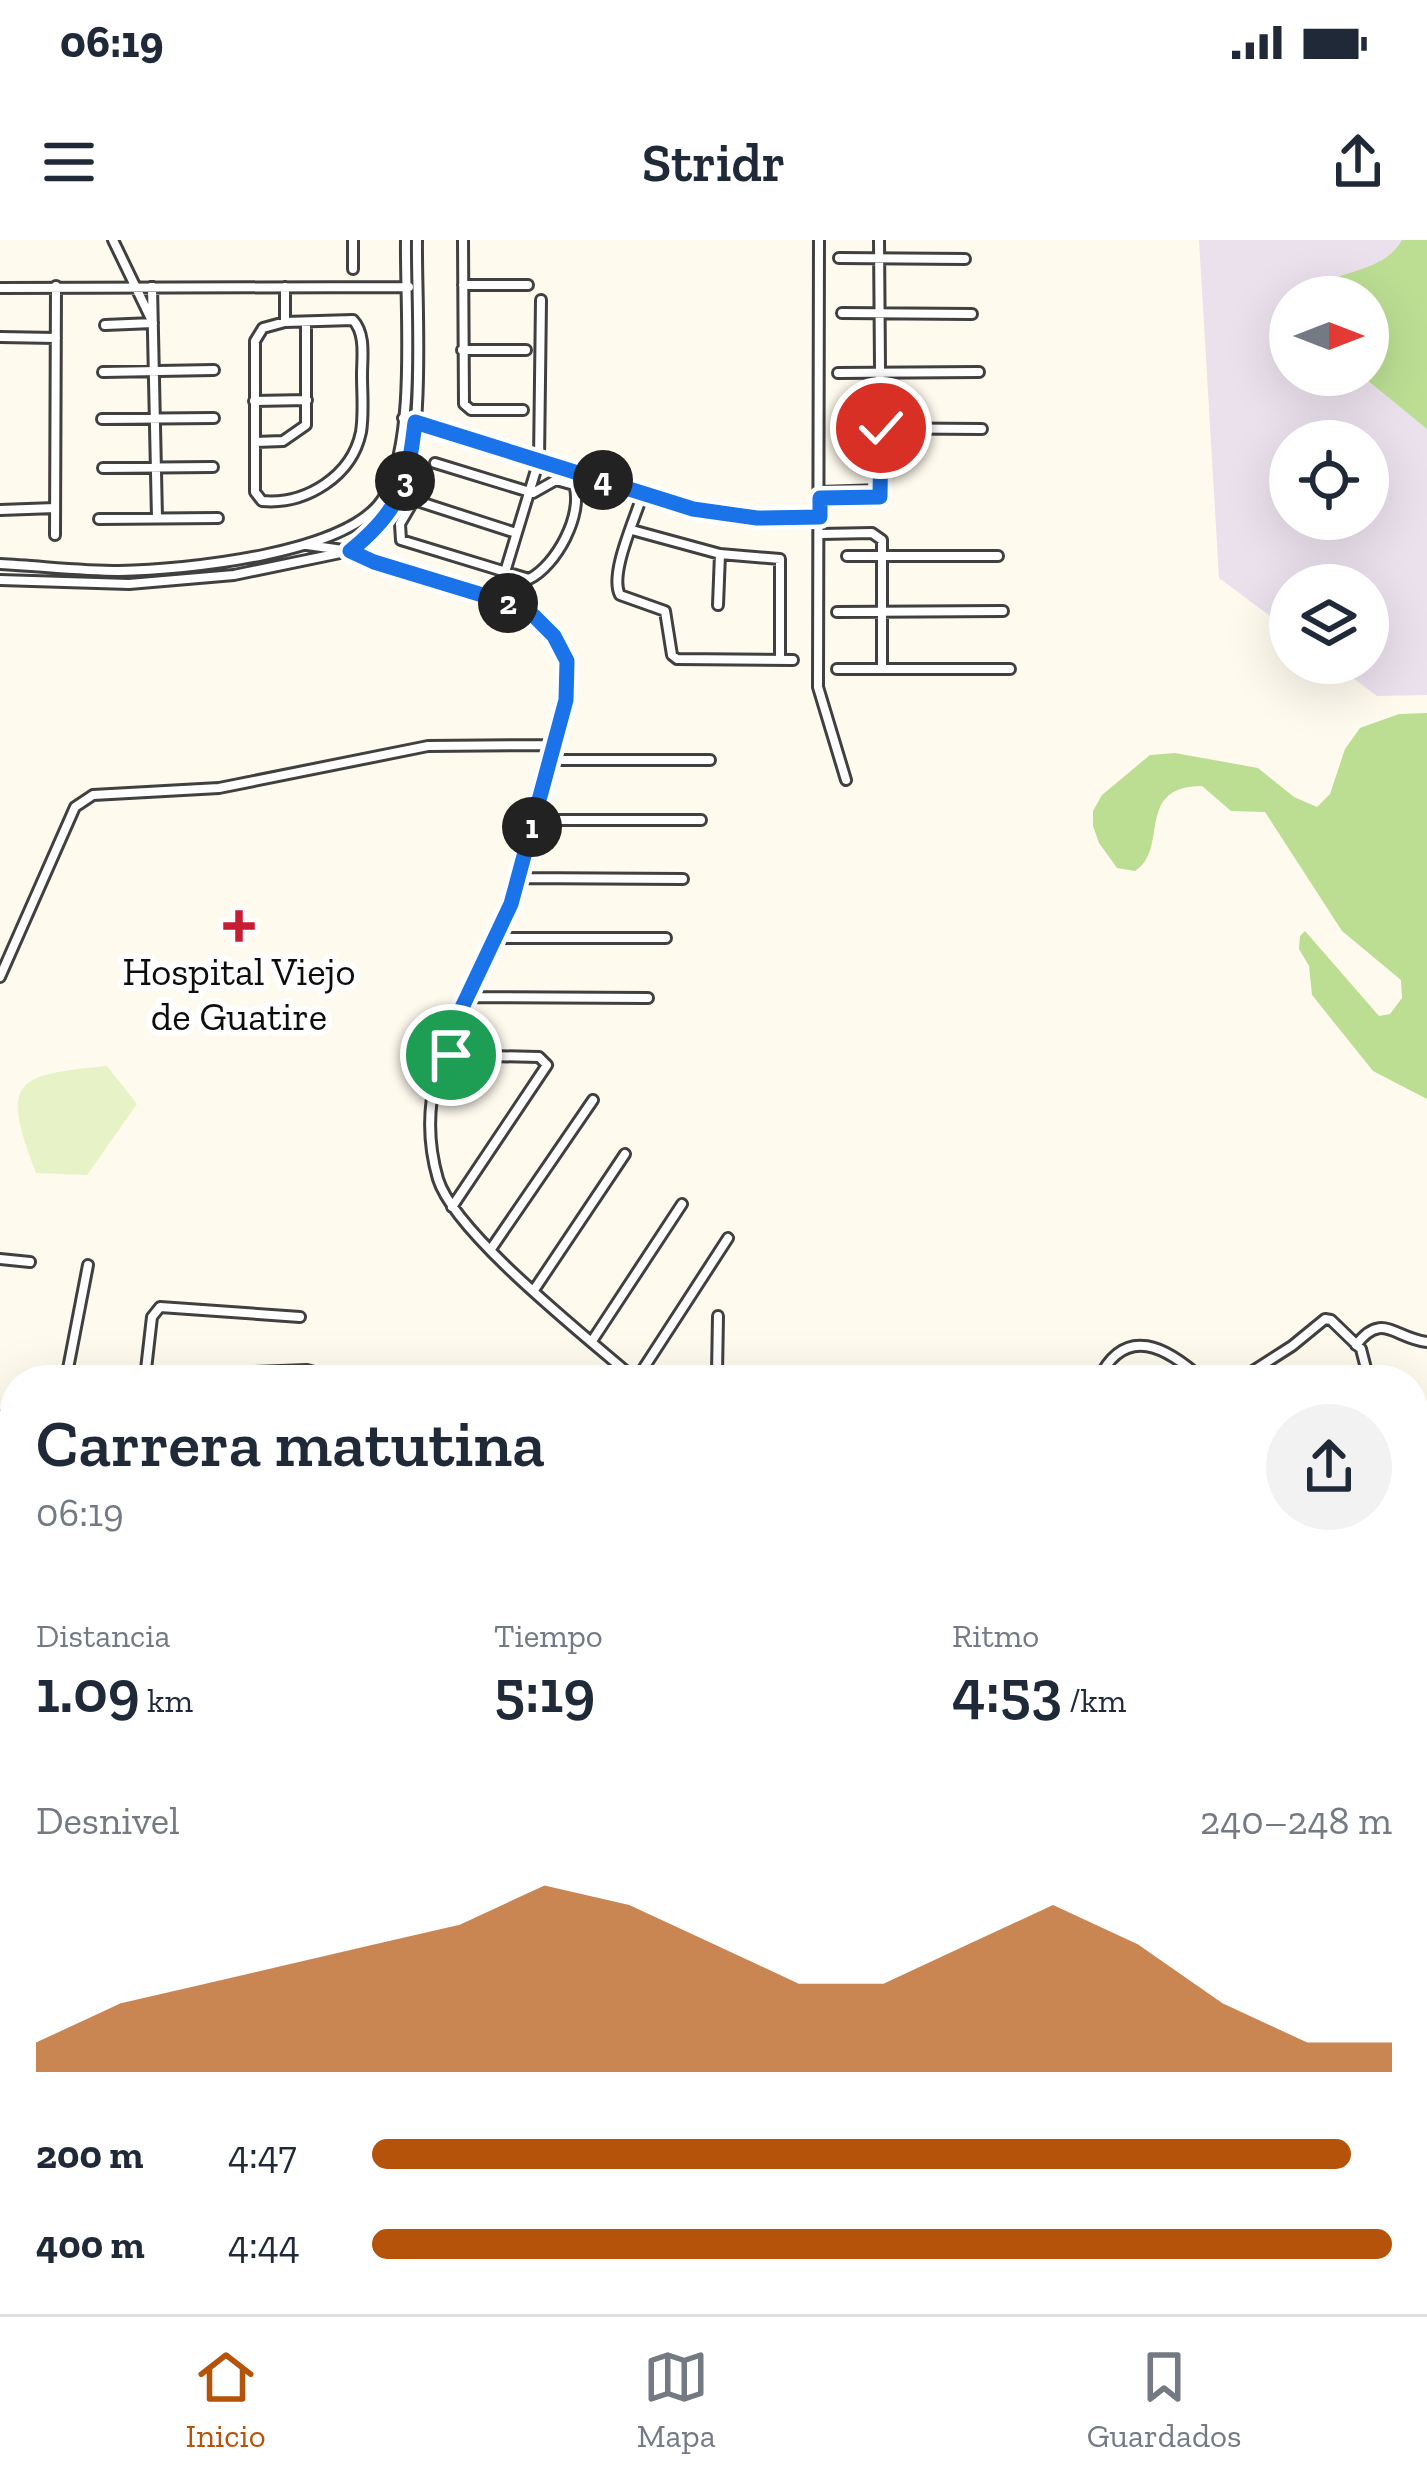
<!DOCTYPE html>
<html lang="es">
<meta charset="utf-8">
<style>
:root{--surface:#fff;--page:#f2f2f3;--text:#1f2937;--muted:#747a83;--line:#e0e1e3;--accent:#b45309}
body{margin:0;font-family:"Zilla Slab",serif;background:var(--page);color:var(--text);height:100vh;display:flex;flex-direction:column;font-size:45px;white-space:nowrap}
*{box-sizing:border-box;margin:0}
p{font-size:39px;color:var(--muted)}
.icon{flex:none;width:66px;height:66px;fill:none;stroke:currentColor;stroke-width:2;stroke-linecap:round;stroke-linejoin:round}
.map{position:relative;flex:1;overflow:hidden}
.side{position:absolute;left:0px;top:1125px;width:1428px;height:951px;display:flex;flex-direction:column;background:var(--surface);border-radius:48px 48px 0 0;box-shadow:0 12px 48px #0002}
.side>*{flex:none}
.needle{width:78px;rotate:90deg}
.fabs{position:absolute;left:1269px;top:36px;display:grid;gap:24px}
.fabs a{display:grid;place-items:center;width:120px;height:120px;border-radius:50%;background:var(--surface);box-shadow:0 12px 48px #0002;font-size:60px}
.pin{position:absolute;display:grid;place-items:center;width:102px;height:102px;color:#fff;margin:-51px;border:6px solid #fff;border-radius:50%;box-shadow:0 3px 12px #0007}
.km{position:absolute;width:60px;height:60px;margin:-30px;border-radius:50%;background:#222;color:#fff;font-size:33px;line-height:60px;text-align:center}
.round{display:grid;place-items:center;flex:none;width:126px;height:126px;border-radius:63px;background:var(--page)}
.head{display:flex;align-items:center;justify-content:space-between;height:204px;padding:0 36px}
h1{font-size:66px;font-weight:600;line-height:90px}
.metrics{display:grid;grid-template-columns:repeat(3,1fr);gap:18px;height:204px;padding:12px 36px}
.metrics div{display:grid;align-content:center}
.metrics b{font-size:60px;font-weight:600}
.metrics small{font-size:33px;font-weight:400}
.metrics p{font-size:33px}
.chart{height:336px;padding:24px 36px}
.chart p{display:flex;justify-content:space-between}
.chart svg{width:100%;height:216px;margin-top:12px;fill:var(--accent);opacity:.7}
ul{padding:0 36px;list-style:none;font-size:39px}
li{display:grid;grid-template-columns:192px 144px 1fr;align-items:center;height:90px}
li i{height:30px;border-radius:15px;background:var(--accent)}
.status{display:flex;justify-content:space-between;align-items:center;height:84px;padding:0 60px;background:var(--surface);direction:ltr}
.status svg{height:33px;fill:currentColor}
header{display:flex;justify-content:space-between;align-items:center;height:156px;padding:0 36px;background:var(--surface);font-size:54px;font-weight:600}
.menu{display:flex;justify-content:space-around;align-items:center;height:168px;border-top:3px solid var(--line);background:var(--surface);font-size:33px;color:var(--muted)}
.menu a{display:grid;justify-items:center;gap:6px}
.menu .selected{color:var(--accent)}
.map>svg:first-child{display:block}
.industrial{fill:#ebe1ed;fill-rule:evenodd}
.forest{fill:#bbde93}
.pitch{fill:#e7f3c7}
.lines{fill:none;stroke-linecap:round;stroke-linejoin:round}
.stream{stroke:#31a1d6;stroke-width:3}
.minor-casing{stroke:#404040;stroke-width:14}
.minor{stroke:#fff;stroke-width:8}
.route-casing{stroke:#fff;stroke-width:24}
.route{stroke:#1a73e8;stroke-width:15}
.poi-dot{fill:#c71c31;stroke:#fff;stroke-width:4.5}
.labels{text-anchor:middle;stroke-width:12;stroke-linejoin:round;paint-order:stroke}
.poi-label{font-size:39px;fill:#0d0d0d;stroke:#fff}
</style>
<div class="status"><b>06:19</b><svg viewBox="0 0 49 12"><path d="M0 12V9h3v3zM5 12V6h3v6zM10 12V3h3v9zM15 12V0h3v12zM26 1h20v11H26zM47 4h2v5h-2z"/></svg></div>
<header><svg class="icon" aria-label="menu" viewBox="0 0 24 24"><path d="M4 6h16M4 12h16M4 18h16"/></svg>Stridr<svg class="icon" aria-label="share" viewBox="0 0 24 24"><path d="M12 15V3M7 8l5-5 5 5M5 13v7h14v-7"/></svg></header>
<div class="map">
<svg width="1427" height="2074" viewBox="0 0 1427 2074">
<rect width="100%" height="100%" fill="#fffaee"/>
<path class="industrial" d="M1199,0H1427V455L1377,456L1333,423H1368V345H1290V391L1219,338ZM1290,57H1368V135H1290ZM1290,201H1368V279H1290Z"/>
<path class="forest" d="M1402,0H1427V189L1361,135H1368V57H1307C1331,27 1381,37 1402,0Z
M1427,473V859L1373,831L1312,755L1309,726L1299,709L1300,696L1305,691L1379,776L1390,774L1402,758L1401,740L1342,691L1265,572L1231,571L1202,546C1134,546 1170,609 1135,631L1117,628L1099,603L1093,586V571L1102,555L1150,515L1175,513L1258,528L1294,557L1317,567L1330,554L1345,509L1360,488L1399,474Z
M1413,1356H1427V1544L1416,1547Z
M1413,1910L1427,1917V2074H1089L1080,2061H1413Z
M734,2061H987L969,2074H763Z"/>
<path class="pitch" d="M107,826L137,864L87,935L36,933C0,840 14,835 107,826Z"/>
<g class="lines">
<path class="stream" d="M280,2074L300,2061"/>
<g class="minor-casing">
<path id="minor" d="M353,0V29
M463,0L464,164L471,170H523
M819,0L818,447L846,540
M839,18L965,19
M463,45H528
M152,47L157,278
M285,47V82
M0,48L409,47
M842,73L972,74
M353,80C366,94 362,117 362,135C362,153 364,174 361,192C352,236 306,265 262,261L255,252V101L263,88L285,82Z
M105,85L153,83L113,0
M0,97L56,98
M462,110H526
M103,132L214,130
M838,133L979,132
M254,161L307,160
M403,178L693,269L757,278L821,277
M102,179L214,178
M840,188L982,189
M255,202L283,201L306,185V82
M435,223L533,253L556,240L574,245C584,274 556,326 529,339L401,300L400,284L414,260L516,293
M103,228L213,227
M820,252L881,250
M643,253C635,279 609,334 620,355L665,371L672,415L677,419L793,420
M821,258L877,259L881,255L879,0
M0,270L55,268
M99,279L218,278
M632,290L720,314L780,319V420
M821,294L872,293L882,300V429
M55,295L56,46
M307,305L350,311L512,364C535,377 562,395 567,422C573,454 558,491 550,521C537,568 527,617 511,663C478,758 406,829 438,939C455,994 588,1098 636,1140L728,998
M847,316H998
M0,324C40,326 80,331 119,331C182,330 355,314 385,255C417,195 405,70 406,0
M505,332L539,220L541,60
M0,340L129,344L234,335L350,311C366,298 384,281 396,263C428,211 416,65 417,0
M718,365L720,314
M837,372L1003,371
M837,429H1010
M550,520H710
M534,580H701
M518,638L683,639
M495,698H666
M0,737L75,567L93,555L219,548L428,506L554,505
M467,757L648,758
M441,815L539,817L547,825L452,967
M491,1009L593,860
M0,1019L30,1022
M534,1050L625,914
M592,1101L682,964
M1356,1105C1382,1071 1394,1098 1427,1102
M145,1138L152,1077L160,1067L300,1077
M66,1139L307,1130L342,1140
M66,1139L88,1025
M712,1140L717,1133L718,1076
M1098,1140C1125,1083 1167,1107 1203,1140
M1239,1140L1292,1106L1325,1079L1331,1080L1361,1109L1369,1140
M0,1176L15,1180
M0,1260L15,1262
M7,1449L15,1406
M0,1562L15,1560
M0,1658L15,1654
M0,1733L15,1738
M0,1788H15
M1413,1810L1427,1828
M0,1839H15
M0,1891H15
M1413,1899L1427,1893
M0,1974L15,1975
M0,2023L15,2024
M444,2061L473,2074L483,2066L482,2061
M377,2069L384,2074
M267,2074L285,2061
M434,2074V2061"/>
</g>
<use href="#minor" class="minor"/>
</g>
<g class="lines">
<g class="route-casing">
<path id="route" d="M451,815L440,814L511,664L566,460L567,421L554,396L534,376L512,364L374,322L350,311C400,271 408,244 415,182L693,269L757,278L820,277V258L880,257L881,188"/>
</g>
<use href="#route" class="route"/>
</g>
<path class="poi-dot" d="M233 668h12v12h12v12h-12v12h-12v-12h-12v-12h12z"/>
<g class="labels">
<g class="poi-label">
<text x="239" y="745">Hospital Viejo<tspan x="239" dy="45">de Guatire</tspan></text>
</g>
</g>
</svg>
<div class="fabs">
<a><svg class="needle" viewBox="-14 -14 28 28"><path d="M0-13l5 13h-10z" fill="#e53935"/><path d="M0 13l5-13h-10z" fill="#747a83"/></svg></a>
<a><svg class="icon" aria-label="locate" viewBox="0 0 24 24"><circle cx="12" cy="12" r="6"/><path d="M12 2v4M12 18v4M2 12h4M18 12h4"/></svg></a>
<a><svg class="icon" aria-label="layers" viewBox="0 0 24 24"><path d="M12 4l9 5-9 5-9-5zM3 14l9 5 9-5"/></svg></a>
</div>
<div class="pin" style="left:451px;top:815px;background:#1e9e55"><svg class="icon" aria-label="arrive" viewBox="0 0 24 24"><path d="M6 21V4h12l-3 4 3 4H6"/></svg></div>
<div class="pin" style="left:881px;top:188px;background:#d93025"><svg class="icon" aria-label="check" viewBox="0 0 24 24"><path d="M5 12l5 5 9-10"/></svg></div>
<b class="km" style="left:532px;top:587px">1</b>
<b class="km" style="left:508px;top:363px">2</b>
<b class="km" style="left:405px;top:241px">3</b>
<b class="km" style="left:603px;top:240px">4</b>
<section class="side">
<div class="head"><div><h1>Carrera matutina</h1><p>06:19</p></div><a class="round"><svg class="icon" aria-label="share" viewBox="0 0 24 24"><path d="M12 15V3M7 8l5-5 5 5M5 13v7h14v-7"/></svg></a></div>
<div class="metrics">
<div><p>Distancia</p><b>1.09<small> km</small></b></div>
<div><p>Tiempo</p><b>5:19</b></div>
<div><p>Ritmo</p><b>4:53<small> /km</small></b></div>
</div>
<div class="chart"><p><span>Desnivel</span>240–248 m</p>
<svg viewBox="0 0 160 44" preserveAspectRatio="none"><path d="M0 44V38L10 30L20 26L30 22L40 18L50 14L60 6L70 10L80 18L90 26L100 26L110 18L120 10L130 18L140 30L150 38L160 38V44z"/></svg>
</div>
<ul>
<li><b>200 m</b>4:47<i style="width:96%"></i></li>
<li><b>400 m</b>4:44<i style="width:100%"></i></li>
</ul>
</section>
</div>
<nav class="menu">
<a class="selected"><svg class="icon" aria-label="home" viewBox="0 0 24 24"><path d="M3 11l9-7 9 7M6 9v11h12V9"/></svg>Inicio</a>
<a><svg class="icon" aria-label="map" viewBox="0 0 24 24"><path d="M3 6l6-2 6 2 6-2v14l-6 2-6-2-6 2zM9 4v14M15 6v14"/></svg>Mapa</a>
<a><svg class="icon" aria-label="saved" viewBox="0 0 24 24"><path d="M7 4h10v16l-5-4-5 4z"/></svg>Guardados</a>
</nav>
